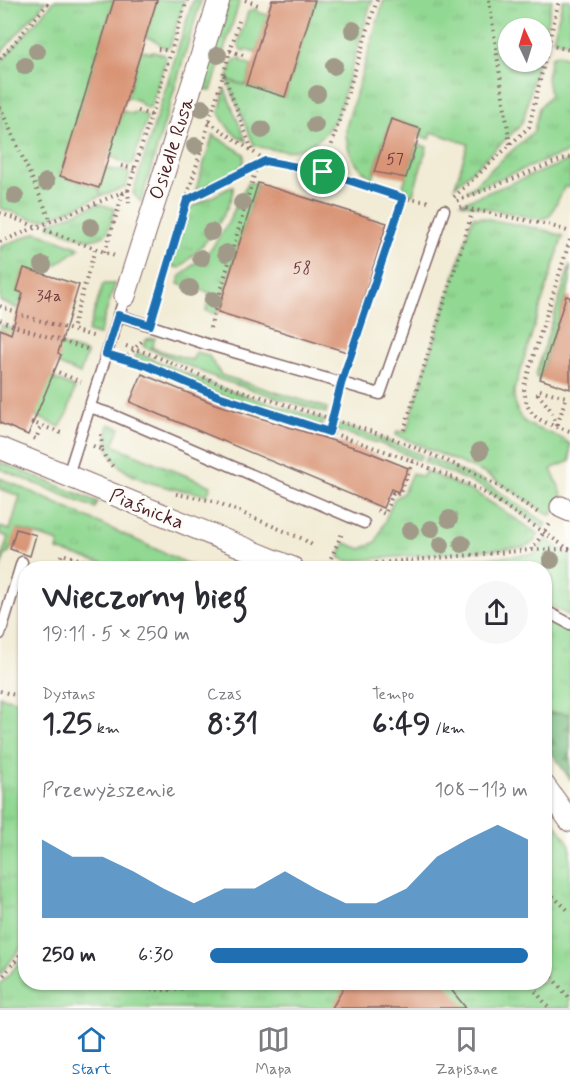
<!DOCTYPE html>
<html lang="pl">
<meta charset="utf-8">
<style>
:root{--surface:#fff;--page:#f7f7f7;--text:#2b2b33;--muted:#7c7c81;--line:#e1e1e2;--accent:#1f6fb2}
body{margin:0;font-family:Mynerve,sans-serif;background:var(--page);color:var(--text);height:100vh;display:flex;flex-direction:column;font-size:22px;white-space:nowrap}
*{box-sizing:border-box;margin:0}
p{font-size:20px;color:var(--muted)}
.icon{flex:none;width:33px;height:33px;fill:none;stroke:currentColor;stroke-width:2;stroke-linecap:round;stroke-linejoin:round}
.map{position:relative;flex:1;overflow:hidden}
.panel{position:absolute;left:18px;top:561px;width:534px;height:429px;display:flex;flex-direction:column;background:var(--surface);border-radius:24px;box-shadow:0 2px 4px #0004}
.panel>*{flex:none}
.needle{width:39px;rotate:356deg}
.controls{position:absolute;left:498px;top:18px;display:grid;gap:12px}
.controls a{display:grid;place-items:center;width:54px;height:54px;border-radius:50%;background:var(--surface);box-shadow:0 2px 4px #0004;font-size:30px}
.pin{position:absolute;display:grid;place-items:center;width:51px;height:51px;color:#fff;margin:-26px;border:3px solid #fff;border-radius:50%;box-shadow:0 2px 6px #0007}
.round{display:grid;place-items:center;flex:none;width:63px;height:63px;border-radius:32px;background:var(--page)}
.head{display:flex;align-items:center;justify-content:space-between;height:102px;padding:0 24px}
h1{font-size:33px;font-weight:800;line-height:45px}
.metrics{display:grid;grid-template-columns:repeat(3,1fr);gap:9px;height:102px;padding:6px 24px}
.metrics div{display:grid;align-content:center}
.metrics b{font-size:30px;font-weight:800}
.metrics small{font-size:16px;font-weight:400}
.metrics p{font-size:16px}
.chart{height:168px;padding:12px 24px}
.chart p{display:flex;justify-content:space-between}
.chart svg{width:100%;height:108px;margin-top:6px;fill:var(--accent);opacity:.7}
ul{padding:0 24px;list-style:none;font-size:20px}
li{display:grid;grid-template-columns:96px 72px 1fr;align-items:center;height:45px}
li i{height:15px;border-radius:8px;background:var(--accent)}
.tab-bar{display:flex;justify-content:space-around;align-items:center;height:84px;border-top:2px solid var(--line);background:var(--surface);font-size:16px;color:var(--muted)}
.tab-bar a{display:grid;justify-items:center;gap:3px}
.tab-bar .active{color:var(--accent)}
.map>svg:first-child{display:block}
.grass{fill:url(#grass-tufts);stroke:#6e7c5e;stroke-width:1.5}
.forest{fill:url(#forest-firs);stroke:#5f6c54;stroke-width:1.5}
.garden{fill:#91d892;stroke:#6e7c5e;stroke-width:1.5}
.building{fill:#d99476}
.lines{fill:none;stroke-linecap:round;stroke-linejoin:round}
.lane-casing{stroke:#856767;stroke-width:13}
.street-casing{stroke:#856767;stroke-width:23}
.path{stroke:#856767;stroke-width:4;stroke-dasharray:1.5 4.5;stroke-linecap:butt}
.lane{stroke:#fff;stroke-width:10}
.street{stroke:#fff;stroke-width:21}
.tree{fill:#a19a89}
.route-casing{stroke:#fff;stroke-width:12}
.route{stroke:#1f6fb2;stroke-width:8}
.labels{text-anchor:middle;stroke-width:6;stroke-linejoin:round;paint-order:stroke}
.number-label{font-size:16px;fill:#6e3c3e}
.street-label{font-size:20px;fill:#4a1f2b;stroke:#fdfcf7}
</style>
<div class="map">
<svg width="570" height="1008" viewBox="0 0 570 1008">
<defs>
<pattern id="grass-tufts" width="24" height="20" patternUnits="userSpaceOnUse" patternTransform="scale(1.5)"><rect width="24" height="20" fill="#91d892"/><path d="M3 7l-1-3M5 7V3M7 7l1-3M15 17l-1-3M17 17v-4M19 17l1-3" fill="none" stroke="#7fb97e"/></pattern>
<pattern id="forest-firs" width="22" height="20" patternUnits="userSpaceOnUse" patternTransform="scale(1.5)"><rect width="22" height="20" fill="#74b87c"/><path d="M5 1l3.5 6h-7zM16 11l3.5 6h-7z" fill="#619566"/></pattern>
</defs>
<rect width="100%" height="100%" fill="#fdfcf7"/>
<filter id="ink" filterUnits="userSpaceOnUse"><feTurbulence type="fractalNoise" baseFrequency=".0167" numOctaves="2"/><feDisplacementMap in="SourceGraphic" scale="12" xChannelSelector="R" yChannelSelector="G"/><feConvolveMatrix kernelMatrix="1 2 1 2 8 2 1 2 1" color-interpolation-filters="sRGB"/></filter>
<filter id="wash" filterUnits="userSpaceOnUse"><feTurbulence type="fractalNoise" baseFrequency=".008" numOctaves="4" result="noise"/><feDisplacementMap in="SourceGraphic" scale="24" xChannelSelector="R" yChannelSelector="G"/><feGaussianBlur stdDeviation="1.35" result="paint"/><feColorMatrix in="noise" values="0 0 0 0 0 0 0 0 0 0 0 0 0 0 0 0 0 1.4 0 .05"/><feComposite in="paint" operator="in"/></filter>
<g filter="url(#wash)">
<rect width="100%" height="100%" fill="#f2ecd6"/>
<path class="grass" d="M0,0H47L0,54Z
M55,0H114L60,176L99,188L101,196L50,218L41,220L32,219L0,208V63Z
M193,0H201L141,202L133,193Z
M226,0H240L211,91L200,87Z
M315,0H372L338,113C319,152 292,157 254,145L227,80L285,97Z
M384,0H552L542,45V28H508V62H537L524,118L519,127L455,186L468,144L432,132L430,139L419,136L421,128L391,119L374,172H375L373,179C354,165 345,152 346,127Z
M558,54L570,60V152L549,159L468,191V190L534,131L539,108L550,95L547,78L551,57Z
M225,89L246,141C231,133 227,128 219,113Z
M213,135L244,154V163L237,170L195,192Z
M417,144L427,147L413,194L401,192Z
M570,160V187L565,186L550,216L545,218L538,219L461,203Z
M248,183H258L217,314L206,311L210,293L178,284L180,277L212,248L227,225L242,193Z
M233,186C234,194 230,200 227,208C215,234 200,249 180,268L171,266L190,208Z
M97,204H100L115,209C112,216 111,226 107,232C96,249 63,231 49,226L50,223Z
M473,216L544,230L563,236L514,390C514,437 545,423 570,444V461L551,469L562,494L561,496L570,500L560,501L551,516L486,474L396,435L397,431L406,432Z
M37,232L80,248L43,274L24,269L17,291L23,293L19,309L0,301V247Z
M103,284H115L99,335L88,332Z
M155,338L152,348L192,360L196,352L208,355L221,375L327,408L326,413L221,380L143,346L147,339Z
M138,353L218,387L324,420L322,426L216,393L134,358Z
M109,424L120,428L113,445L211,486L207,495C168,487 95,481 109,424Z
M337,424L383,439L422,455L419,460L381,444L335,430Z
M427,457L483,481L546,523L543,528L480,486L424,462Z
M0,462L98,502L95,508L0,469Z
M425,471L476,493L539,534L534,542L525,547L346,561L339,557L345,543L361,549L376,542L394,499L403,493L412,473L423,477Z
M0,478L25,489L197,568H118L57,550L59,542L17,529L9,553L5,555L0,570V562L8,537L0,534V527L10,530L20,496L0,489Z
M546,539L570,555V616L545,603L544,568H364L535,554Z
M544,620L570,633V779L545,743Z
M0,696L25,703V942L0,975Z
M545,808L570,845V1008H0V984L14,969L25,952L26,982H544Z"/>
<path class="forest" d="M544,712L570,714V779L545,743Z"/>
<path class="garden" d="M157,0H184L170,46L167,48L163,47L155,40L145,37Z
M563,0H570V43L553,39Z
M254,9L258,10L257,12L268,15L256,53L246,50L245,51L241,50L238,44L248,12Z
M141,50L151,53L152,51L165,55L166,58L151,106L148,108L145,107L137,100L127,97Z
M239,59H242V62L252,65L246,85L227,80L233,62Z
M123,111L133,114L134,112L146,115L147,119L133,163L130,165L118,161V159L108,156Z
M105,168C113,171 121,170 128,172L129,176L126,187L101,196L99,188Z
M570,265V282L540,379L536,377V374Z
M0,325L87,353L80,374L0,339Z
M50,377L75,388L67,415L60,427L33,415Z"/>
<g id="blocks">
<path class="building" d="M114,0H157L99,188L60,176Z
M272,0H315L285,97L246,85Z
M391,119L421,129L406,178L374,172Z
M258,183L387,223L347,352L218,312Z
M24,268L79,285L58,353L61,355L28,435L0,423V329L11,334L23,293L17,291Z
M566,296L570,297V389L540,379Z
M142,374L215,404L366,451L408,468L398,492L391,489L383,508L130,402Z
M16,529L36,535L30,556L10,549Z
M347,982H445L466,1008H332Z"/>
</g>
</g>
<g filter="url(#ink)">
<use href="#blocks" fill-opacity="0" stroke="#856767" stroke-width="1.5"/>
<g class="lines">
<g class="lane-casing">
<path id="lane" d="M118,315L206,344L380,394L444,210
M89,407L108,413L364,523
M68,475L125,296
M544,610L570,624
M0,634L22,562"/>
</g>
<g class="street-casing">
<path id="street" d="M125,296L219,0
M0,448L293,568
M561,507L570,511
M544,785L570,821"/>
</g>
<path class="path" d="M245,0L258,5
M377,0L323,172L403,198L429,202
M489,0L510,144
M549,45L570,50
M158,49L170,51
M230,51L243,55
M0,59L51,0
M224,75L253,153
M0,107L51,221
M138,111L151,115
M209,122L265,160
M121,166L135,169
M128,190L129,203
M454,197L529,127L559,0
M187,200L265,161L323,172
M457,201L555,162L570,157
M460,207L549,225L570,232
M0,213L115,256
M570,240L524,386C525,419 542,422 570,431
M0,242L128,190L187,0
M105,252L123,193
M0,306L21,315L96,337
M154,310L239,21
M0,320L14,326L90,350
M73,326L95,249
M210,328L257,165
M126,346L153,355L220,384L392,438L473,472L498,486L540,514
M124,359L148,366L218,396L329,432L413,461L470,485L487,494L570,550
M124,360L143,340
M347,368L403,198
M53,370L81,382
M540,390L566,397L557,427L551,410L538,394Z
M31,422L64,434
M323,430L324,438
M404,430L465,237L473,209
M329,431L338,398
M34,438L36,439L41,426
M93,446L102,450L101,434
M102,450L106,459L115,469
M176,494L214,501L303,539L315,547
M377,510L385,514L393,493L396,495L401,492L413,461
M532,550L570,549
M331,558L343,531
M57,568L62,554L109,568
M346,568L364,564L531,550L550,524
M0,691L26,698
M18,696L26,672
M544,888L570,912
M15,963L26,966
M544,968L570,999
M0,980L26,947
M116,982L142,989L173,990L218,982
M528,982L549,1008"/>
<use href="#lane" class="lane"/>
<use href="#street" class="street"/>
</g>
<g class="tree">
<circle cx="353" cy="30" r="9"/>
<circle cx="37" cy="51" r="9"/>
<circle cx="218" cy="55" r="9"/>
<circle cx="25" cy="66" r="9"/>
<circle cx="334" cy="66" r="9"/>
<circle cx="317" cy="94" r="9"/>
<circle cx="202" cy="108" r="9"/>
<circle cx="315" cy="125" r="9"/>
<circle cx="262" cy="130" r="9"/>
<circle cx="195" cy="146" r="9"/>
<circle cx="46" cy="182" r="9"/>
<circle cx="15" cy="196" r="9"/>
<circle cx="242" cy="203" r="9"/>
<circle cx="91" cy="227" r="9"/>
<circle cx="211" cy="232" r="9"/>
<circle cx="226" cy="253" r="9"/>
<circle cx="201" cy="258" r="9"/>
<circle cx="43" cy="265" r="9"/>
<circle cx="190" cy="288" r="9"/>
<circle cx="213" cy="300" r="9"/>
<circle cx="480" cy="451" r="9"/>
<circle cx="449" cy="519" r="9"/>
<circle cx="431" cy="529" r="9"/>
<circle cx="410" cy="531" r="9"/>
<circle cx="462" cy="544" r="9"/>
<circle cx="441" cy="545" r="9"/>
<circle cx="551" cy="560" r="9"/>
</g>
</g>
<g class="lines" filter="url(#ink)">
<g class="route-casing">
<path id="route" d="M265,161L323,172L403,198L341,384L329,432L218,396L148,366L106,354L118,315L150,325L187,200Z"/>
</g>
<use href="#route" class="route"/>
</g>
<g class="labels">
<g class="number-label">
<text x="395" y="164">57</text>
<text x="302" y="273">58</text>
<text x="49" y="301">34a</text>
</g>
<g class="street-label">
<text transform="translate(171 148) rotate(-72)" y="7">Osiedle Rusa</text>
<text transform="translate(147 508) rotate(22)" y="7">Piaśnicka</text>
</g>
</g>
</svg>
<div class="controls">
<a><svg class="needle" viewBox="-14 -14 28 28"><path d="M0-13l5 13h-10z" fill="#e53935"/><path d="M0 13l5-13h-10z" fill="#7c7c81"/></svg></a>
</div>
<div class="pin" style="left:323px;top:172px;background:#1e9e55"><svg class="icon" aria-label="arrive" viewBox="0 0 24 24"><path d="M6 21V4h12l-3 4 3 4H6"/></svg></div>
<section class="panel">
<div class="head"><div><h1>Wieczorny bieg</h1><p>19:11 · 5 × 250 m</p></div><a class="round"><svg class="icon" aria-label="share" viewBox="0 0 24 24"><path d="M12 15V3M7 8l5-5 5 5M5 13v7h14v-7"/></svg></a></div>
<div class="metrics">
<div><p>Dystans</p><b>1.25<small> km</small></b></div>
<div><p>Czas</p><b>8:31</b></div>
<div><p>Tempo</p><b>6:49<small> /km</small></b></div>
</div>
<div class="chart"><p><span>Przewyższenie</span>108–113 m</p>
<svg viewBox="0 0 160 44" preserveAspectRatio="none"><path d="M0 44V12L10 19L20 19L30 25L40 32L50 38L60 32L70 32L80 25L90 32L100 38L110 38L120 32L130 19L140 12L150 6L160 12V44z"/></svg>
</div>
<ul>
<li><b>250 m</b>6:30<i style="width:100%"></i></li>
</ul>
</section>
</div>
<nav class="tab-bar">
<a class="active"><svg class="icon" aria-label="home" viewBox="0 0 24 24"><path d="M3 11l9-7 9 7M6 9v11h12V9"/></svg>Start</a>
<a><svg class="icon" aria-label="map" viewBox="0 0 24 24"><path d="M3 6l6-2 6 2 6-2v14l-6 2-6-2-6 2zM9 4v14M15 6v14"/></svg>Mapa</a>
<a><svg class="icon" aria-label="saved" viewBox="0 0 24 24"><path d="M7 4h10v16l-5-4-5 4z"/></svg>Zapisane</a>
</nav>
